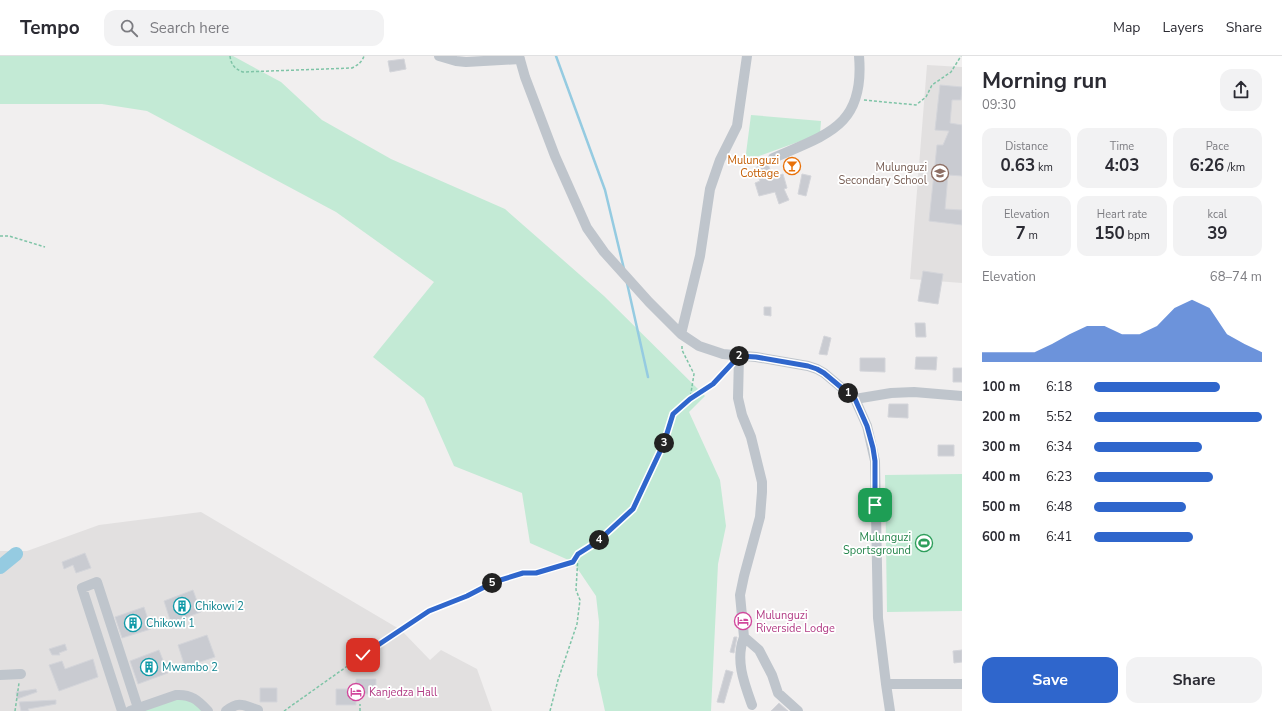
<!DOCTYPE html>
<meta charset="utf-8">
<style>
:root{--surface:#fff;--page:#f2f2f3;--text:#2b2b33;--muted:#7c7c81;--line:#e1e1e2;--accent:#2f66cc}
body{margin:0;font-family:"Nunito Sans",sans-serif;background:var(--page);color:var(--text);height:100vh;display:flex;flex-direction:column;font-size:15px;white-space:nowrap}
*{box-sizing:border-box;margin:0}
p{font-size:13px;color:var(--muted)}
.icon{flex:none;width:22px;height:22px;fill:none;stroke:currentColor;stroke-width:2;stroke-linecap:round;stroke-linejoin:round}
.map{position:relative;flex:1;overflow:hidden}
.sheet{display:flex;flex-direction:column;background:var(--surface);width:320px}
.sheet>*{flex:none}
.pin{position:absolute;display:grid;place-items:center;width:34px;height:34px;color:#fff;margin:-17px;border-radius:8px;box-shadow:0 2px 6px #0006}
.km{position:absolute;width:20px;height:20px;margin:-10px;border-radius:50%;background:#222;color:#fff;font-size:11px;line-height:20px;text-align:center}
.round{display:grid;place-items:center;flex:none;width:42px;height:42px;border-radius:12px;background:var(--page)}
.summary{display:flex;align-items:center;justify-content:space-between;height:68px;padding:0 20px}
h1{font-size:22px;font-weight:700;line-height:30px}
.metrics{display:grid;grid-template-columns:repeat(3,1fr);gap:6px;height:68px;padding:4px 20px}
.metrics div{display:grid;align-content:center;border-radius:10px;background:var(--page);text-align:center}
.metrics b{font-size:17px;font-weight:700}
.metrics small{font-size:11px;font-weight:400}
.metrics p{font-size:11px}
.chart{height:112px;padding:8px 20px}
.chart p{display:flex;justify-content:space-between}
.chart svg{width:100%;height:72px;margin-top:4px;fill:var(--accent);opacity:.7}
.primary-button{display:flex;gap:8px;margin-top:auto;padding:8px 20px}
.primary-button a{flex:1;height:46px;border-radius:12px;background:var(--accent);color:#fff;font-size:16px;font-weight:700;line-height:46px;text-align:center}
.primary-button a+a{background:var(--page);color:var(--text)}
ul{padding:0 20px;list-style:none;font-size:13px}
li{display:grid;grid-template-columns:64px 48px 1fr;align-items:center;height:30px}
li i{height:10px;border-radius:5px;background:var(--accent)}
header{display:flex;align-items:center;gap:24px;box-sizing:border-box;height:56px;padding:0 20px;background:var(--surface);border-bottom:1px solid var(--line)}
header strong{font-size:19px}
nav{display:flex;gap:22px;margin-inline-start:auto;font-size:14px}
.search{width:280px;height:36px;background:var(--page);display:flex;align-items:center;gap:10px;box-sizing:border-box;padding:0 14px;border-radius:12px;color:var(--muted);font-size:15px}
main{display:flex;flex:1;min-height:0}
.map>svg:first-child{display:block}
.education{fill:#e2e0e0}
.green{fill:#c3ead5}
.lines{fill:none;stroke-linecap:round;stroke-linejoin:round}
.stream{stroke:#95cbe1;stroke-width:2.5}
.river{stroke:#95cbe1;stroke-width:14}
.building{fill:#c9cbd1;stroke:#d4d5da}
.path{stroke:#7fc4a7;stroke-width:1.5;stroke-dasharray:3 2;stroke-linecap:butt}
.minor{stroke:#bfc5cc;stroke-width:10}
.route-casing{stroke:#fff;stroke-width:8}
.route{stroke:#2f66cc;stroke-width:5}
.labels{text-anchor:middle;stroke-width:3.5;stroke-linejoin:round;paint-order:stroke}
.food-label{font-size:11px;fill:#c56008;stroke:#fff;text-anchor:end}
.education-label{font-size:11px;fill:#785e54;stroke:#fff;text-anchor:end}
.leisure-label{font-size:11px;fill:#27864d;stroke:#fff;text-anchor:end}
.culture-label{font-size:11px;fill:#0d838f;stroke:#fff;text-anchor:start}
.hotel-label{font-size:11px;fill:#b23c85;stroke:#fff;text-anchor:start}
</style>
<header>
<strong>Tempo</strong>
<div class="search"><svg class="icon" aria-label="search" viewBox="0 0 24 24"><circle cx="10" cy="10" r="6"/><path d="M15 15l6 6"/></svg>Search here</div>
<nav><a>Map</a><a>Layers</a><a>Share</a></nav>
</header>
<main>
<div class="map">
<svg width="962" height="655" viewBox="0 0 962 655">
<rect width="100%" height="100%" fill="#f1efef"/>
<path class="education" d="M927,9L962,11V227L910,223Z
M201,456L401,574L430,604L441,594L477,613L492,655H0V495H27L99,469Z"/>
<path class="green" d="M0,0H233L281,26L322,64L391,103L505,153L604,240L705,340L689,356L720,424L726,470L718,508L711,655H605L597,619L599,566L596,540L573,506L530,487L522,437L454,410L424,342L373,301L434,226L336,156L147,55L102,48H0Z
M751,59L821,65L820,78L745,105Z
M962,418V555L887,556L885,419Z
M178,642L194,643L204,655H141Z"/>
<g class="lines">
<path class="stream" d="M556,0L605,134L624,213
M627,227L648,321"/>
<path class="river" d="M0,511L16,498"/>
</g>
<path class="building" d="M404,3L406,13L390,16L388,5Z
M940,29L962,31L961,44H952L950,67L962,69V120L948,119L945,153L962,154V169L929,165L937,89H943L949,75L935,74Z
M767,106L773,121L783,118L787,132L784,133L789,144L779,148L775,136L759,140L755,127L760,125L755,112Z
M802,118L811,120L806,140L798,138Z
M923,215L943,218L938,248L918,245Z
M764,251H771V260L764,259Z
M915,267H925L926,281H916Z
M824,280L831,282L827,299L819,298Z
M916,301H937L936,314L915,313Z
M860,302H885V316L860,315Z
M953,312H962V326H953Z
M889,348H908V362L888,361Z
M938,389H954V400H938Z
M85,497L91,512L76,517L73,509L64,513L62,506Z
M193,534L201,556L171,567L164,545Z
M144,551L151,573L122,582L115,561Z
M207,579L215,601L185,611L178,589Z
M734,581H737L734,597L730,596Z
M65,588L67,594L59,597L60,599H52L49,593Z
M159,594L168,617L138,628L130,605Z
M962,594V606L954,607L953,595Z
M93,603L98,621L59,635L49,609L62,605L65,613Z
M726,614L733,616L724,647L717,646Z
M356,623H376V638H361V642H356V649H336V633H356Z
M260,632H277V646H260Z
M36,633L37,636L17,643L16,636Z
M56,644V648L28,653L29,655H21L19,646Z
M779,647L788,655H771Z"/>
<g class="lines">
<path class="path" d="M230,0C231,9 235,13 243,16L352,12C358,9 362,6 364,0
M864,44L916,49L926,41L932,29L951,16L961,0
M0,180H9L45,191
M682,290V294L694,318L690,343
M15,655L19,627
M284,655L363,599L429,555L467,540L494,526L523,517H536L573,506L578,498L597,486L633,453L664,387L673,358L690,343L713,328L730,310
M360,655V648
M550,655L558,624L577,568L580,544L576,534L578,500"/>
<path class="minor" d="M439,0L456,5L466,6L520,3
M519,0L525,21L555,100L587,172L604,196L649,246L681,278L699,290L723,298L756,301L808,310L817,313L824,317L855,343L867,370L875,405L878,562L886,628H962
M773,102C828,78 865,70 859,0
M681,278L700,200L710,133L720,104L737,70L747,0
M739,300L738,342L742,359L751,381L762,426V436L760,461L744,520L740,539L744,581L759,594L772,619L778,637L798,655
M855,343L891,337L914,336L962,340
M744,581C735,604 744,627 752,649
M0,619L21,618
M886,628L890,655
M122,655L82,532L97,526L138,652
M130,655L176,639C191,638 198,644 208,655
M226,655C239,645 243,649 258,654"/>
</g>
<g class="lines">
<g class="route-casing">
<path id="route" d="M363,599L429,555L467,540L494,526L523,517H536L573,506L578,498L597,486L633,453L664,387L673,358L690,343L713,328L739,300L756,301L808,310L817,313L824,317L855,343L867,370L873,392L875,405V449"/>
</g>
<use href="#route" class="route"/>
</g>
<defs>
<g id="bar-ring" transform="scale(0.9)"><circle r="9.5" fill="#fff" stroke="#e8710a" stroke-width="1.5"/><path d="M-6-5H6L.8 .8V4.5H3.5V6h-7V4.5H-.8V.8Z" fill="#e8710a"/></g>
<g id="school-ring" transform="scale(0.9)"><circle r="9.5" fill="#fff" stroke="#8d6e63" stroke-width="1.5"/><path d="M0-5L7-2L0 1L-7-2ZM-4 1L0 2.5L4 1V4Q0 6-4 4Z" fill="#8d6e63"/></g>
<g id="stadium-ring" transform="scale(0.9)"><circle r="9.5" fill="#fff" stroke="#2e9e5b" stroke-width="1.5"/><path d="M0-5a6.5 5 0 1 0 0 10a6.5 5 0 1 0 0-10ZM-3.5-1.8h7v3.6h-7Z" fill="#2e9e5b"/></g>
<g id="building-ring" transform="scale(0.9)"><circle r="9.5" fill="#fff" stroke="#0f9aa8" stroke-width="1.5"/><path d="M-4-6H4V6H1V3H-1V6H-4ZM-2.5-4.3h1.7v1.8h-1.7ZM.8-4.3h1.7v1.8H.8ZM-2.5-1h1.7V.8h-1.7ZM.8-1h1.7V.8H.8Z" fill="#0f9aa8"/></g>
<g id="hotel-ring" transform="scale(0.9)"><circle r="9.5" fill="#fff" stroke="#d1479c" stroke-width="1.5"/><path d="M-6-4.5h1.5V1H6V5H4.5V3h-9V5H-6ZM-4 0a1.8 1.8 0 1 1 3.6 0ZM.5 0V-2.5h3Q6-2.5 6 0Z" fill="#d1479c"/></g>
</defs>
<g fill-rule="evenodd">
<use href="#bar-ring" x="792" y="110"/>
<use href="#school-ring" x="940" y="117"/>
<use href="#stadium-ring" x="924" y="487"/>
<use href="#building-ring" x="182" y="550"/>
<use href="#hotel-ring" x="743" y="565"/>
<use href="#building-ring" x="133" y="567"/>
<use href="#building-ring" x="149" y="611"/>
<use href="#hotel-ring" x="356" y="636"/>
</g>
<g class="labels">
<g class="food-label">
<text x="779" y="108">Mulunguzi<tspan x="779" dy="13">Cottage</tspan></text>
</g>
<g class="education-label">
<text x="927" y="115">Mulunguzi<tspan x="927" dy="13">Secondary School</tspan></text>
</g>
<g class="leisure-label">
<text x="911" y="485">Mulunguzi<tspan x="911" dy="13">Sportsground</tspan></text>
</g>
<g class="culture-label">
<text x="195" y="554">Chikowi 2</text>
<text x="146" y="571">Chikowi 1</text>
<text x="162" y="615">Mwambo 2</text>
</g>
<g class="hotel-label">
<text x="756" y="563">Mulunguzi<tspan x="756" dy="13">Riverside Lodge</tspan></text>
<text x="369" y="640">Kanjedza Hall</text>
</g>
</g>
</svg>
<div class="pin" style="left:875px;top:449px;background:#1e9e55"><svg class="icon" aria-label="arrive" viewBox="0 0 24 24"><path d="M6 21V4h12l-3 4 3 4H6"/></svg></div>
<div class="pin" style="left:363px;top:599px;background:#d93025"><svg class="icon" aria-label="check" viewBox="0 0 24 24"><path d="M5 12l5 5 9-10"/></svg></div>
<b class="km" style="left:848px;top:337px">1</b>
<b class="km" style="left:739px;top:300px">2</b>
<b class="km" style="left:664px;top:387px">3</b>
<b class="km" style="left:599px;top:484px">4</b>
<b class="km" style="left:492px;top:527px">5</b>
</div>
<section class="sheet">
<div class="summary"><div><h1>Morning run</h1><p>09:30</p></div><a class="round"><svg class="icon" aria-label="share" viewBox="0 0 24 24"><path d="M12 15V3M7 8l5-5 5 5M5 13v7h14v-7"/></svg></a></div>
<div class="metrics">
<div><p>Distance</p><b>0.63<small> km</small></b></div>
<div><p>Time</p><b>4:03</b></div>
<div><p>Pace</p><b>6:26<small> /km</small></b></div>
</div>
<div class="metrics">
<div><p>Elevation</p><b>7<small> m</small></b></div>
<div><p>Heart rate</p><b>150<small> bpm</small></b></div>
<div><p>kcal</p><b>39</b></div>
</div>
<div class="chart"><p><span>Elevation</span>68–74 m</p>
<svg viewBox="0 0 160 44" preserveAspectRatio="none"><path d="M0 44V38L10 38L20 38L30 38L40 33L50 27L60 22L70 22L80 27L90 27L100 22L110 11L120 6L130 11L140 27L150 33L160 38V44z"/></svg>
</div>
<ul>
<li><b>100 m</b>6:18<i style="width:75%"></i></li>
<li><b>200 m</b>5:52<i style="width:100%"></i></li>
<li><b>300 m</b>6:34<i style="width:64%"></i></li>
<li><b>400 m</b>6:23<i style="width:71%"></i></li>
<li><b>500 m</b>6:48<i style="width:55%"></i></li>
<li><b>600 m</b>6:41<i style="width:59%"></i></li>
</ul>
<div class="primary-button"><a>Save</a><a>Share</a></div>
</section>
</main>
